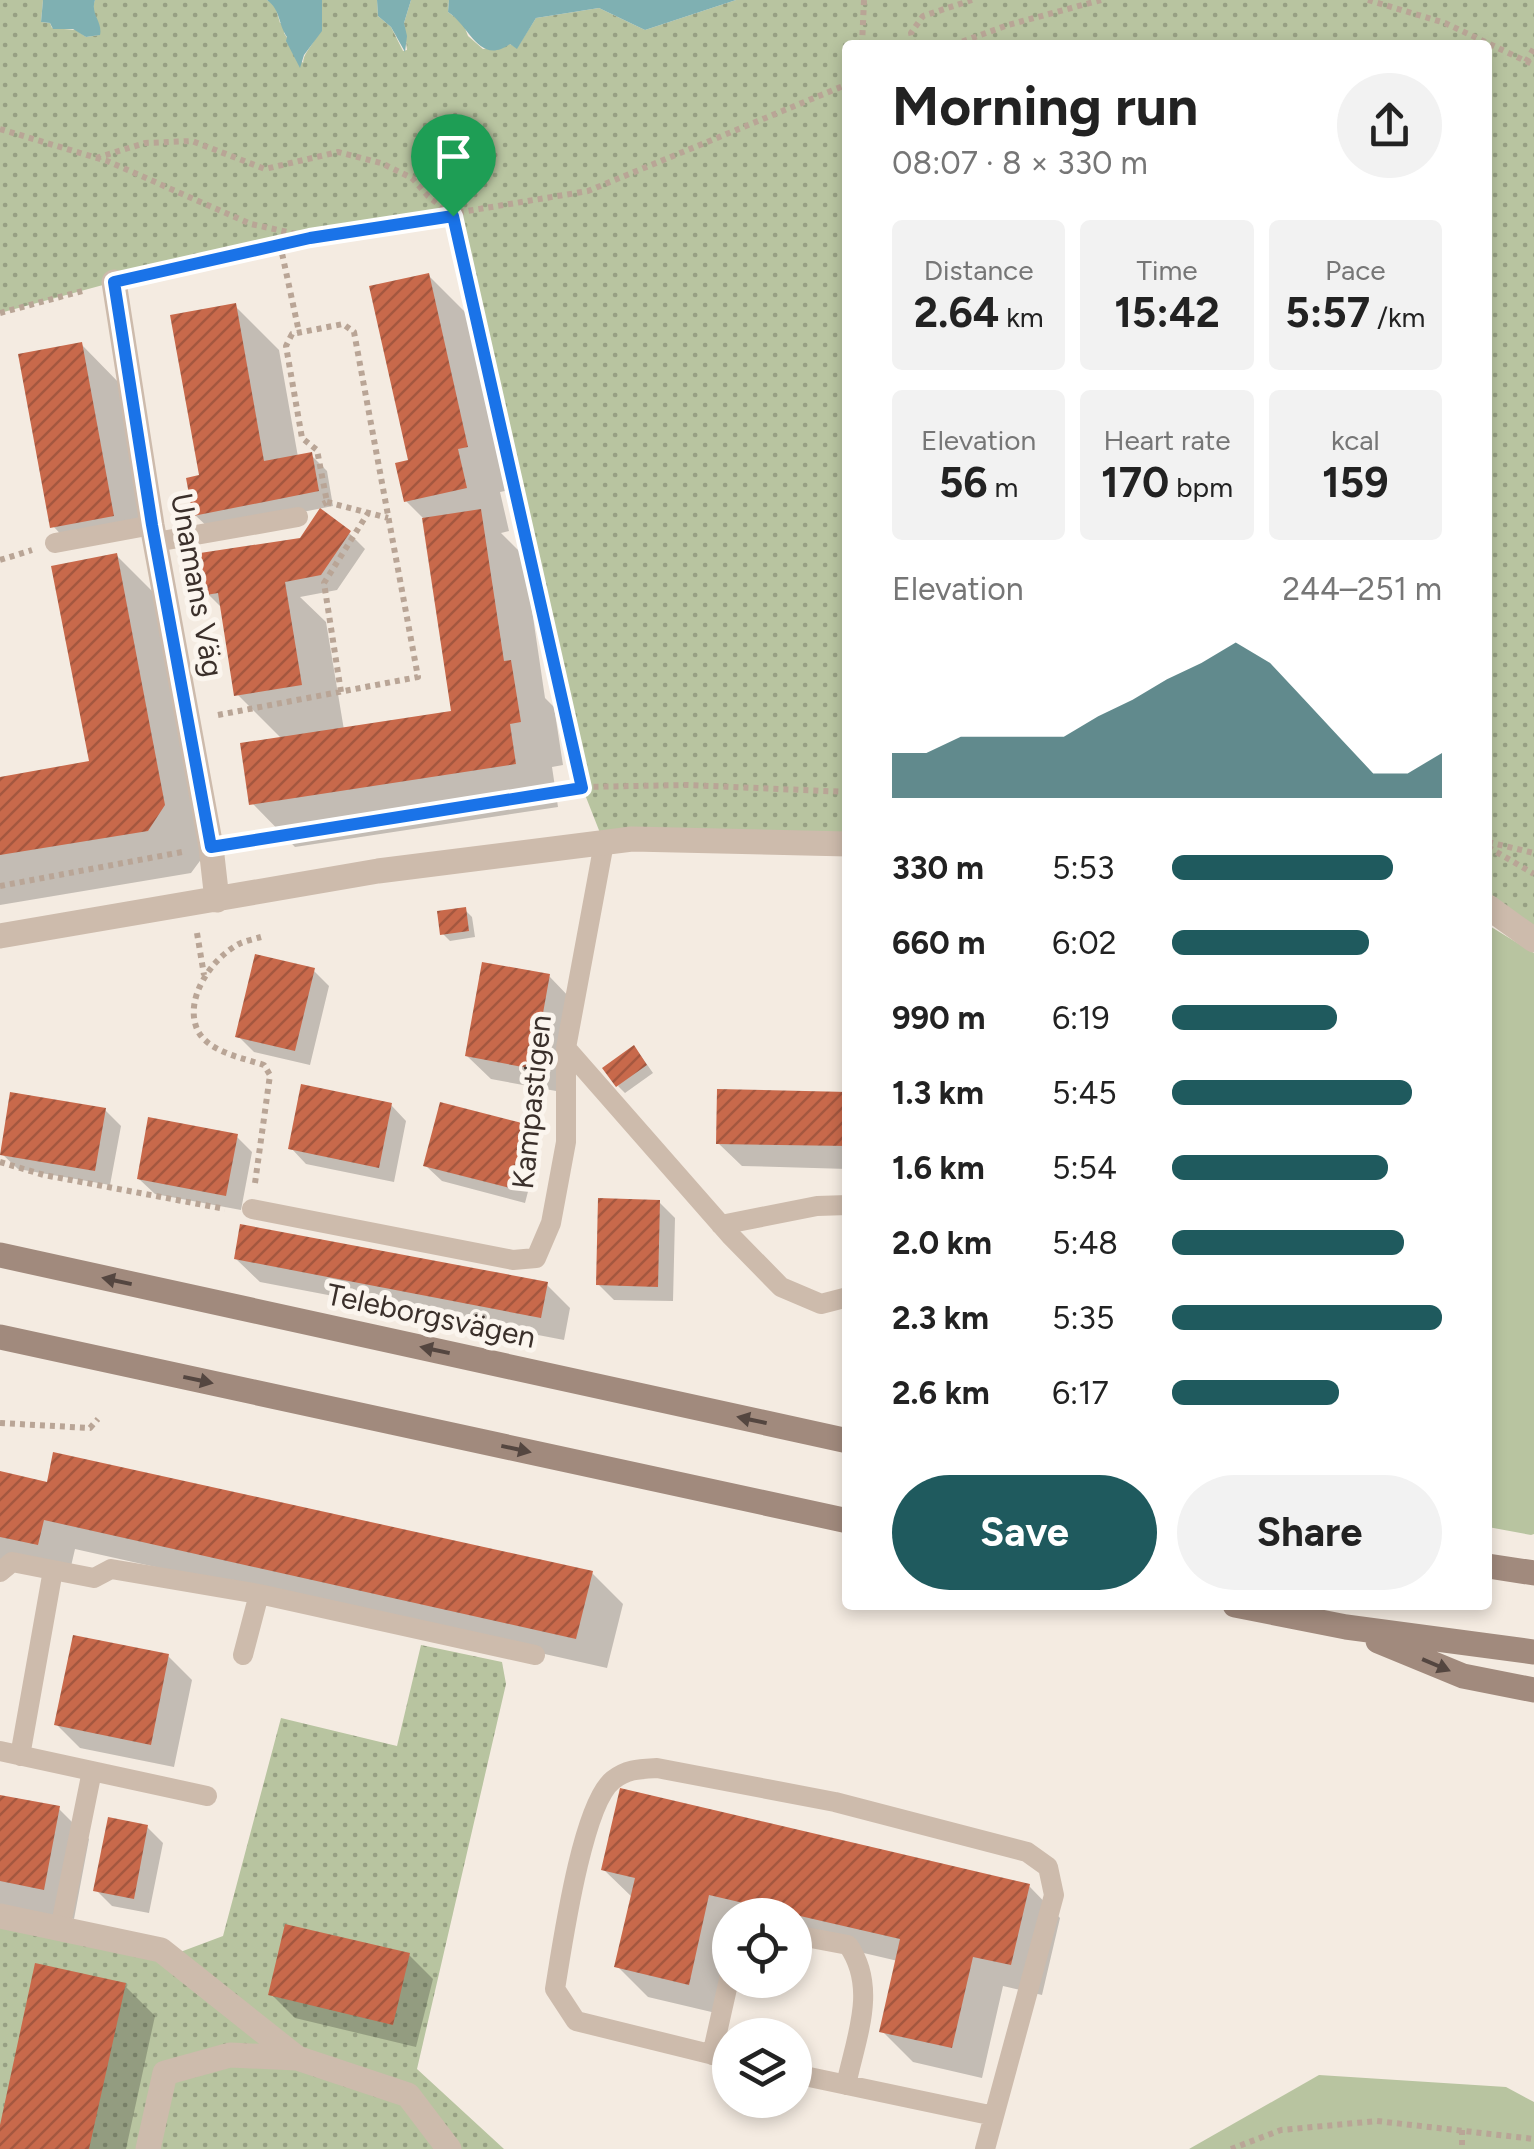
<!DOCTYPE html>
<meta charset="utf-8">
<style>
:root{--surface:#fff;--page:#f2f2f2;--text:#222;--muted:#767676;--accent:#1f5a5e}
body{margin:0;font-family:Figtree,sans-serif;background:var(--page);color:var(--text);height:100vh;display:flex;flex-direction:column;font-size:38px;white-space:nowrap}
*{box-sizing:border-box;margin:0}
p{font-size:32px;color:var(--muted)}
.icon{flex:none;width:55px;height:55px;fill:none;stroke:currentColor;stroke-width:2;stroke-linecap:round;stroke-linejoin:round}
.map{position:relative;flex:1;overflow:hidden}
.sheet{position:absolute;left:842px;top:40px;width:650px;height:1570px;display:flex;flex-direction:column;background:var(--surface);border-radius:10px;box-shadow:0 5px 15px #0003}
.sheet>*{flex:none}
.fabs{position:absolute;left:712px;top:1898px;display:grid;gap:20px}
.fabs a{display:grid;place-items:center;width:100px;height:100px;border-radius:50%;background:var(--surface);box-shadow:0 5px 15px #0003;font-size:50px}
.pin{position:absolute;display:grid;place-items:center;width:85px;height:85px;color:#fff;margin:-102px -42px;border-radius:50% 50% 50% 0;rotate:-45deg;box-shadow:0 0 10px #0007}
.pin .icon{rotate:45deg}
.round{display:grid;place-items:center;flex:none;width:105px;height:105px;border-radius:52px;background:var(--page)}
.summary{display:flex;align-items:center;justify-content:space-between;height:170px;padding:0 50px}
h1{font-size:55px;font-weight:700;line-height:75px}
.stats{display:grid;grid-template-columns:repeat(3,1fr);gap:15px;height:170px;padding:10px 50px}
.stats div{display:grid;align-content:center;border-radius:10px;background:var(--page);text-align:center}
.stats b{font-size:42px;font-weight:700}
.stats small{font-size:28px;font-weight:400}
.stats p{font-size:28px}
.chart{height:280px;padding:20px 50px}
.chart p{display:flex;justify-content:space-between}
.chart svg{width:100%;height:180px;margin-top:10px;fill:var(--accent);opacity:.7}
.button{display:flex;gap:20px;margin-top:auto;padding:20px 50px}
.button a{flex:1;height:115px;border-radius:60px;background:var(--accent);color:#fff;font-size:40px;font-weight:700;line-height:115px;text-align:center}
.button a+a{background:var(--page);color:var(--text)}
ul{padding:0 50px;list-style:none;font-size:32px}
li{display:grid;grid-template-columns:160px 120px 1fr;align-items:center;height:75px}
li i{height:25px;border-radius:12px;background:var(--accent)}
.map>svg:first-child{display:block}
.grass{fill:#b8c4a0}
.park{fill:url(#park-dots)}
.water{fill:#7fb0b2}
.shadow{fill:#0003}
.building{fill:url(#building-hatch)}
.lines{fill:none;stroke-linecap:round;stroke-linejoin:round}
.path{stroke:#b9a596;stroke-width:6;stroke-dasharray:5 5;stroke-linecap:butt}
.lane{stroke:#cdbbac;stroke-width:20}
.street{stroke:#cdbbac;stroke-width:25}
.secondary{stroke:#a18a7d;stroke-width:25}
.oneway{fill:#544640}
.route-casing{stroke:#fff;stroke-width:20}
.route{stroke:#1a73e8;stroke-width:12}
.labels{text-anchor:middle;stroke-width:10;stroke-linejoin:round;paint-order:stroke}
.street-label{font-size:30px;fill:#3b302b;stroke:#fbf5ee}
</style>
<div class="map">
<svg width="1534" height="2149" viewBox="0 0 1534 2149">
<defs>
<pattern id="park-dots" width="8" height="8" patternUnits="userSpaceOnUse" patternTransform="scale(2.5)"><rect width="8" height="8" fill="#b8c4a0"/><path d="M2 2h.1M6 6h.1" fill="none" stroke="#97a083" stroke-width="1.8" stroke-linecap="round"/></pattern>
<pattern id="building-hatch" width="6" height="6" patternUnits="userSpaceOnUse" patternTransform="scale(2.5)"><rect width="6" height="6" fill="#c8694b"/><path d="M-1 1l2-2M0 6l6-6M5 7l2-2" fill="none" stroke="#a4573f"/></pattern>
</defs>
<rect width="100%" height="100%" fill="#f4ebe1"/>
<path class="grass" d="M1488,925L1534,953V1534L1531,1535L1488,1527Z
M1319,2075L1506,2087L1534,2102V2149H1189Z"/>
<path class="park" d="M0,0H43L41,22L50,23L52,28L76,30L86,37L99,35C99,22 90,12 95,0H267L275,5L280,23H284V33L303,63C304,53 309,50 314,41C321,26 321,15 322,0H377L378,16L391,27L403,51L407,50L404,23L411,0H449L448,12L463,23L468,36L483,49L510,44L517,48L536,18L599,8L645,30L736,0H1534V940L1488,907V45H848L847,845L604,843L582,787L453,216L310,237L114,282L0,313Z
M421,1645L502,1662L506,1684L417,2069L504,2149H0V1927L159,1960L223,1936L281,1718L397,1746Z"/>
<path class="water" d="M43,0H95C90,14 103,22 100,35L86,37L73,29H53L50,23L41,22Z
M267,0H322V31L304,55L300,68L286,41L287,37C278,24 281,10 267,0Z
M377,0H411L404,23L407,36L405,52L391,27L378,16Z
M449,0H736L645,30L599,8L536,18L517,49L510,44C479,66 470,26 448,12Z"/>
<path class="shadow" d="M428,275L472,319L510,490L500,492L509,531L501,533L524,556L545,698L554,707L563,765L552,767L558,807L295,847L252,803L282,739L237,694L223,609L208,594L349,533L365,549L337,590L300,597L326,622L344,730L454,713L424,519L406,501Z
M235,306L279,350L298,457L311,455L327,471L333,506L211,530L195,515Z
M81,344L124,388L150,530L68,542L53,526Z
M116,555L160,599L208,850L191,873L0,905V779L92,763Z
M465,910L472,917L475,937L450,941L442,933Z
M313,970L329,986L310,1065L254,1052L238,1036Z
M549,976L572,1000L556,1091L491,1079L467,1056Z
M641,1056L653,1073L625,1093L618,1086Z
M848,1094V1169L742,1166L718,1143Z
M391,1105L406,1121L394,1182L306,1164L291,1148Z
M105,1110L121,1126L110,1185L18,1169L2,1154Z
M525,1126L541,1142L525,1203L442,1181L426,1166Z
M237,1137L252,1152L241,1210L155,1194L139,1179Z
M659,1202L675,1218L673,1301L614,1300L598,1284Z
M236,1259L547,1285L570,1308L564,1340L260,1282Z
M0,1473L49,1485L592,1573L623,1604L607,1668L75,1549L69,1575L0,1561Z
M168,1656L192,1680L174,1767L80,1748L57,1725Z
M0,1797L58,1808L89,1839L74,1919L0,1905Z
M147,1827L163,1843L149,1913L112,1906L96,1890Z
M603,1869L1029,1886L1060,1918L1042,1995L1003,1986L982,2078L913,2062L882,2031L898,1961L795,1937V1915H730V1969L720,2014L648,1997L617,1966L633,1898Z
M409,1955L433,1979L416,2047L295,2018L271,1994Z
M124,1985L155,2016L126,2149H0V2137Z"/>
<path class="building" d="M429,273L468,447L458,449L467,488L404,502L395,463L408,460L369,286Z
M236,303L264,461L312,452L319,491L193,516L186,478L199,475L170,315Z
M82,342L114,516L50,528L18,354Z
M320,508L351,531L321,575L285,582L302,685L234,696L218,593L206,595L200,553L300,538Z
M481,509L504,661L511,660L521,722L510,724L516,764L249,805L240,743L451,711L422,518Z
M117,553L165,805L148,831L0,855V777L89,761L51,566Z
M466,907L469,931L440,935L437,911Z
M255,954L315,968L295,1051L235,1037Z
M482,962L550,974L533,1069L465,1056Z
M634,1045L647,1065L616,1087L602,1068Z
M301,1084L392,1103L379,1168L288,1149Z
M717,1089L848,1092V1146L716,1144Z
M10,1092L106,1108L95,1171L0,1155Z
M440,1102L526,1124L510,1188L423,1166Z
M148,1117L238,1134L226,1196L137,1179Z
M598,1198L660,1200L658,1287L596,1285Z
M240,1224L548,1282L541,1318L234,1259Z
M53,1452L593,1571L576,1639L44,1520L38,1545L0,1537V1471L47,1482Z
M73,1635L169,1654L151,1745L54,1725Z
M620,1788L1030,1884L1011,1965L973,1957L952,2048L879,2032L900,1939L709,1895L689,1985L614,1967L635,1878L601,1870Z
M0,1795L60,1806L44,1890L0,1881Z
M108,1817L148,1825L134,1899L93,1891Z
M285,1924L410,1953L393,2025L268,1995Z
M35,1963L126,1983L89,2149H0V2125Z"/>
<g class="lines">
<path class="path" d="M1368,0L1445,23L1534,65
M862,45L864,0
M914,45L911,33L923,16L972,0
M953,45L1008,25L1101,0
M1526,62L1534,48
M0,129L107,161L251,224L310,237L588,191L848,84
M96,158L145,143L192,141L265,169L338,152L381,163L412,178L428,196L453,216L582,787
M280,244L299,332
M141,276L305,239
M0,313L86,290
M327,502L388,518
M0,560L32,550
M341,692L324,583L368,513
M218,715L418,677L354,332L343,324L292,334L286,346L302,438L317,450L327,502L323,504
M1488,842L1534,853
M238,843L582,787L688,785L848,792
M1488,847L1534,874
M0,886L182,852
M197,933L204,975
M0,1162L44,1175L225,1209
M255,1183L270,1075L264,1065C243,1058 207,1052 197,1029C184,998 212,958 239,944C245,941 254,939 261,937
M0,1423L90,1428L98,1419
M1462,2130V2149
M1231,2149L1281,2130L1377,2121L1534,2139"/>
<path class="lane" d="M156,542L298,517
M55,543L152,525
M566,1048L730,1235L781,1287L821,1304L848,1297
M252,1209L513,1260L536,1258L551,1223L566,1142V1048L604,843
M721,1225L817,1206L848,1205
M0,1572L12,1562L94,1578L111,1569L259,1594L535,1655
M243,1655L259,1594
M0,1751L207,1796
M20,1756L53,1570
M60,1929L92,1771
M795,1935L848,1945C878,1988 856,2037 846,2085
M712,2055L730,1975
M730,2059L576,2021L555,1989C562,1947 582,1804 613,1780C627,1769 640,1769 657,1768L835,1802L1027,1852L1048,1867L1054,1895L985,2149
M795,2074L994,2116"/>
<path class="street" d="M114,282L152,525L211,847L217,900
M1488,907L1534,940
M0,936L378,871L632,839L848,844
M0,1916L161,1950L297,2058L408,2095L449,2149
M148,2149L165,2073L230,2055L297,2058"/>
<path class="secondary" d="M0,1255L848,1441
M0,1337L848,1521
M1488,1566L1534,1573
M1235,1605L1346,1627L1534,1652
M1378,1641L1463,1676L1534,1690"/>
</g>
<defs><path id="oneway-solid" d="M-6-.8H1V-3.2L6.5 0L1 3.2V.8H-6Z" transform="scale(2.5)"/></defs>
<g class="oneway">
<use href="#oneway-solid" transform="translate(117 1281) rotate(-168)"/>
<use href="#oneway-solid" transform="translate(435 1350) rotate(-168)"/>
<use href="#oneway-solid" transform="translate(198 1380) rotate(12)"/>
<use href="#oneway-solid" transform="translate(752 1420) rotate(-168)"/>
<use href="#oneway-solid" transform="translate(516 1449) rotate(12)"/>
<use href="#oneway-solid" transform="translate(1436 1665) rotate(23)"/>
</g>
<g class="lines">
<g class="route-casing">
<path id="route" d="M453,216L582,788L211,847L152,525L114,282L310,238Z"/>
</g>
<use href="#route" class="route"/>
</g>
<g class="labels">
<g class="street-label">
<text transform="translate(197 585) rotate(80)" y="10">Unamans Väg</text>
<text transform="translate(532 1102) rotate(-84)" y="10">Kampastigen</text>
<text transform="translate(431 1316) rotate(12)" y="10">Teleborgsvägen</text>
</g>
</g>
</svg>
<div class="fabs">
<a><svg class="icon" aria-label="locate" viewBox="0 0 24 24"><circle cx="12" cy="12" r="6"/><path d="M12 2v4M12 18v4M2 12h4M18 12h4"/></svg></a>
<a><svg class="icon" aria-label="layers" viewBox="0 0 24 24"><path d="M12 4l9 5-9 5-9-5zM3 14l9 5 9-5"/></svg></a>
</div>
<div class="pin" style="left:453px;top:216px;background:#1e9e55"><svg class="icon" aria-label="arrive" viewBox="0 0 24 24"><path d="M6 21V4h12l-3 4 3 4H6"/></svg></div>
<section class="sheet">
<div class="summary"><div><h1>Morning run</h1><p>08:07 · 8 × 330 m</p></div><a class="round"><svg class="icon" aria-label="share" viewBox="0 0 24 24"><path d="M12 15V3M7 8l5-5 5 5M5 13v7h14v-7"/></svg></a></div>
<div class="stats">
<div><p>Distance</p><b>2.64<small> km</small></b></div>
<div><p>Time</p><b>15:42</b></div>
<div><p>Pace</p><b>5:57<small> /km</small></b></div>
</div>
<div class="stats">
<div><p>Elevation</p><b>56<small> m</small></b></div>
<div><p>Heart rate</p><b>170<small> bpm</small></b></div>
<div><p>kcal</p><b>159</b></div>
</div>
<div class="chart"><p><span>Elevation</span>244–251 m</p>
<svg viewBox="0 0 160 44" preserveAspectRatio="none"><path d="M0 44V33L10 33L20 29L30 29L40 29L50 29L60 24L70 20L80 15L90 11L100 6L110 11L120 20L130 29L140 38L150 38L160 33V44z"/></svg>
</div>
<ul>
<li><b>330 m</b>5:53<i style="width:82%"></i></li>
<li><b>660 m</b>6:02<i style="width:73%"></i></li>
<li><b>990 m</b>6:19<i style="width:61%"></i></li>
<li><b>1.3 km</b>5:45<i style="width:89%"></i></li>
<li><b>1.6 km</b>5:54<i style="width:80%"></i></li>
<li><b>2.0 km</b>5:48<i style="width:86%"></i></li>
<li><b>2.3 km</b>5:35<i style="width:100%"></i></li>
<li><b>2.6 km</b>6:17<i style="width:62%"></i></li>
</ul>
<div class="button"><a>Save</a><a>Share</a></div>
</section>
</div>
